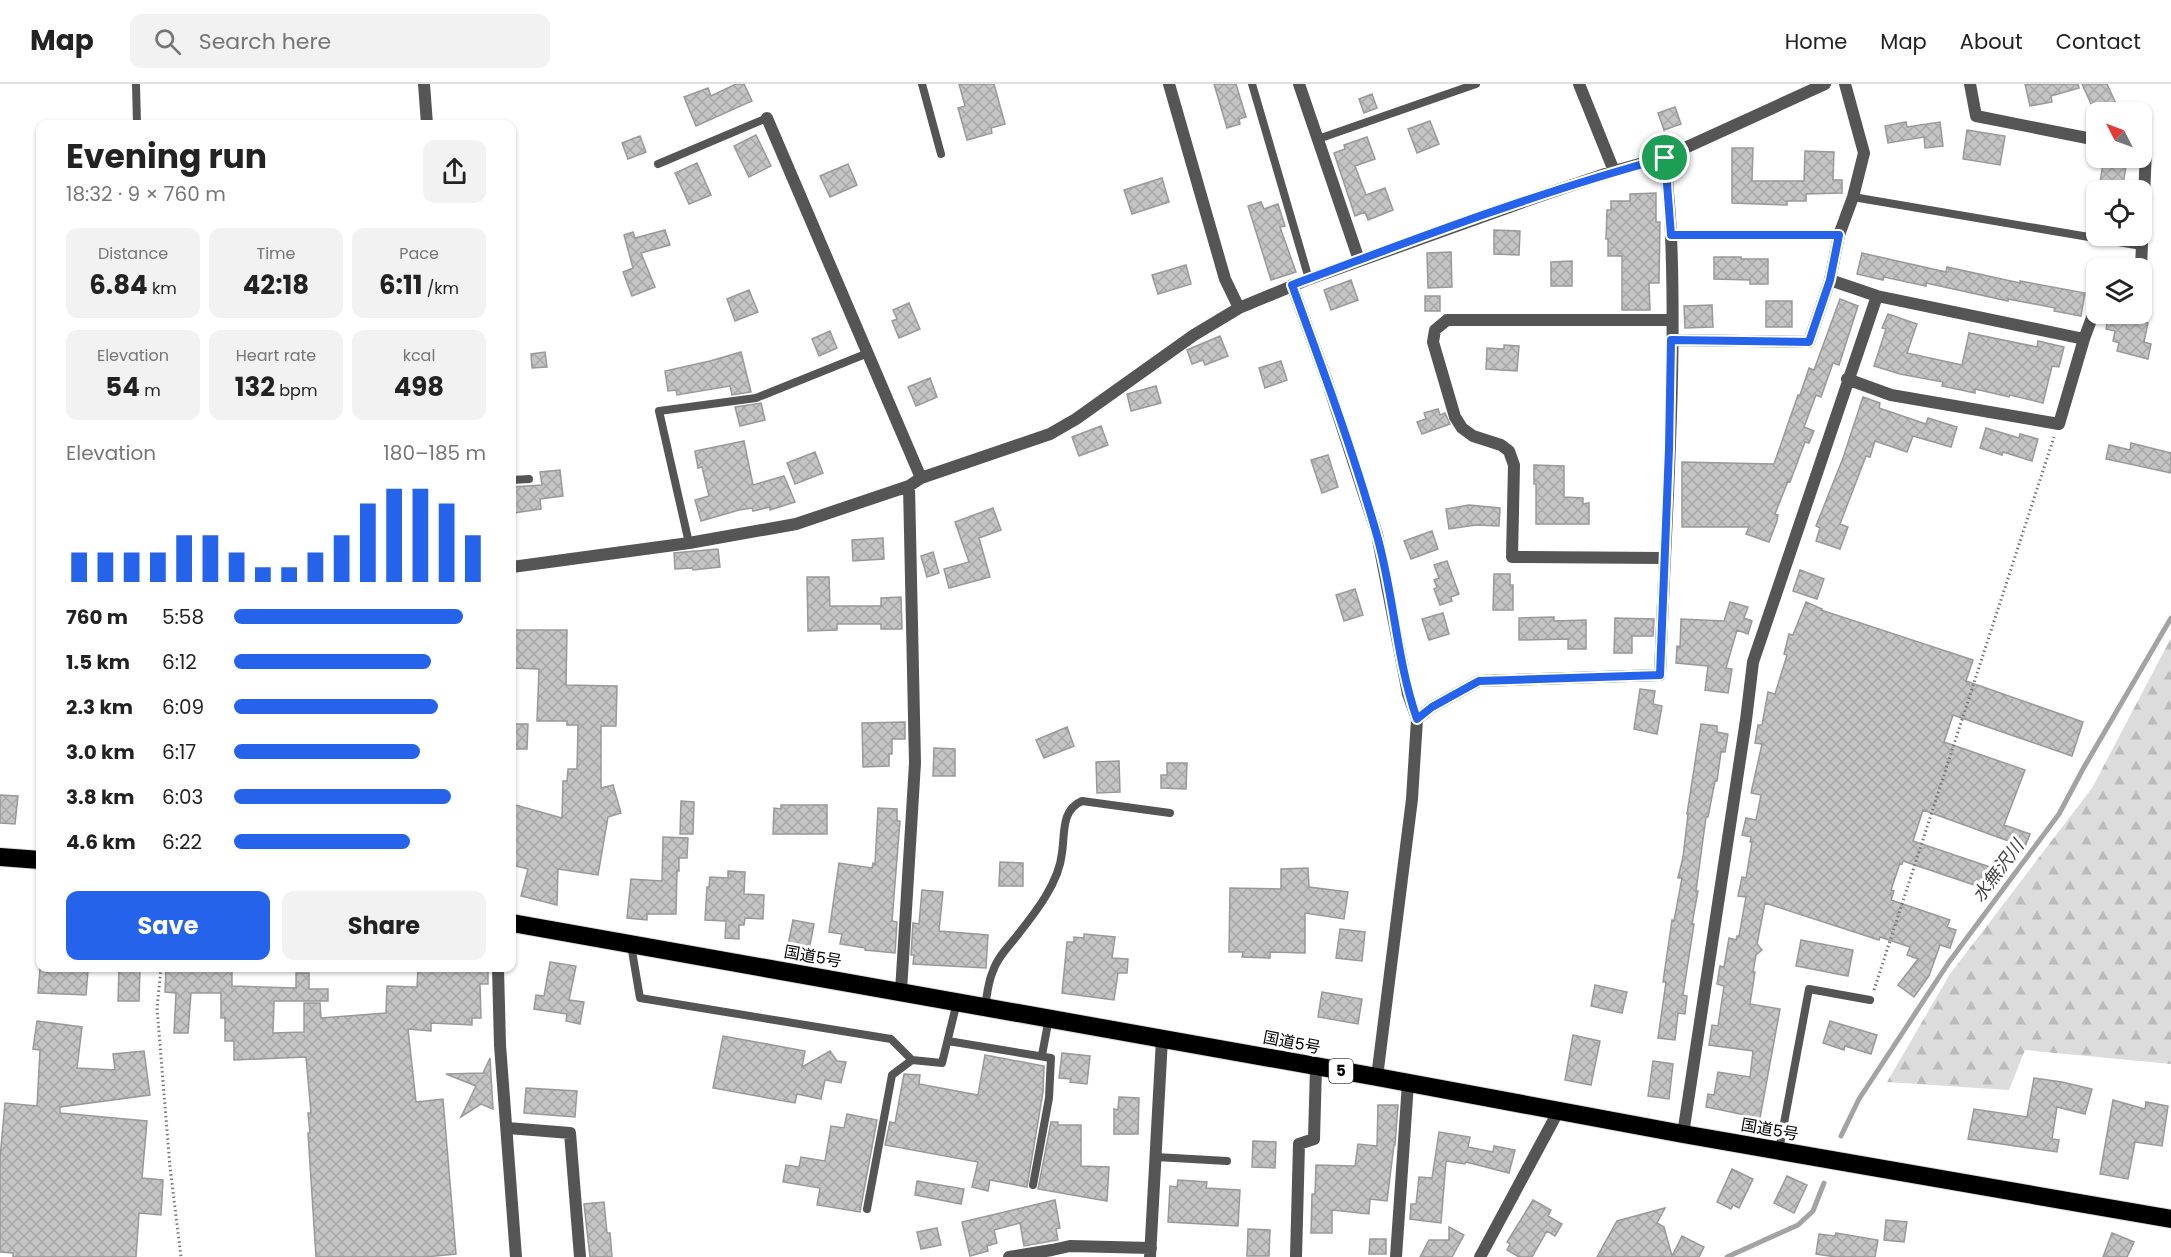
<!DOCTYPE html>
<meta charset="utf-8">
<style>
:root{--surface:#fff;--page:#f2f2f2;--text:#222;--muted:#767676;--line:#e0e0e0;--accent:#2563eb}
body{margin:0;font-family:Poppins,"Noto Sans JP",sans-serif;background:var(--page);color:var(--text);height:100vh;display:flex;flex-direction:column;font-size:22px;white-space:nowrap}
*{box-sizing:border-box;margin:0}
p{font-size:20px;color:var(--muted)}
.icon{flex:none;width:33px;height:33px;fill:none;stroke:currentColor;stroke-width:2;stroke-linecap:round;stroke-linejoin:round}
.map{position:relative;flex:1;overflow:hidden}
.details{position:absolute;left:36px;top:36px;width:480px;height:852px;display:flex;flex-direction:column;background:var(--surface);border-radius:12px;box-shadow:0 2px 4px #0004}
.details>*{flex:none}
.needle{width:39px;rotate:312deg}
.tools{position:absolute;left:2086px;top:18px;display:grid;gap:12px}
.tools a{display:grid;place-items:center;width:66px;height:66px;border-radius:12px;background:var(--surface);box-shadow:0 2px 4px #0004;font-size:30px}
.pin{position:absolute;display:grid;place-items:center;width:51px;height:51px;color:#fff;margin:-26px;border:3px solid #fff;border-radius:50%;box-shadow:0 2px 6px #0007}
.round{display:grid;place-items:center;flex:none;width:63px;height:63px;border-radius:12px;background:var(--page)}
.overview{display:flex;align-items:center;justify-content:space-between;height:102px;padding:0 30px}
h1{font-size:33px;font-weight:700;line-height:45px}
.stats{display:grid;grid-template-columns:repeat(3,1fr);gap:9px;height:102px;padding:6px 30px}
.stats div{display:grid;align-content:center;border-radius:12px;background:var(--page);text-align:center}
.stats b{font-size:26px;font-weight:700}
.stats small{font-size:16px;font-weight:400}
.stats p{font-size:16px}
.chart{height:168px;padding:12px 30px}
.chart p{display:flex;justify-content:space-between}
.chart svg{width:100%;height:108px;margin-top:6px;stroke:var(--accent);stroke-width:6}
.button{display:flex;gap:12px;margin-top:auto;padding:12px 30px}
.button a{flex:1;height:69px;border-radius:12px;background:var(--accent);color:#fff;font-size:24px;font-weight:700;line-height:69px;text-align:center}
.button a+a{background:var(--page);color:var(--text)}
ul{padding:0 30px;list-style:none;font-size:20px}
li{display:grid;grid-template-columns:96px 72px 1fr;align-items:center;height:45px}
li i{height:15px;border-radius:8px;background:var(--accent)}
header{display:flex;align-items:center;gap:36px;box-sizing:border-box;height:84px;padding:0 30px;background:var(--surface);border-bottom:2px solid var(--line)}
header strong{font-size:28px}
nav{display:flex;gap:33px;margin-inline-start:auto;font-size:21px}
.search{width:420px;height:54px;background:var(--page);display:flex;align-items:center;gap:15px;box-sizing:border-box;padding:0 21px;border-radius:12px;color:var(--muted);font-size:22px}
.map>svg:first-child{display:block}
.forest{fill:url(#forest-firs)}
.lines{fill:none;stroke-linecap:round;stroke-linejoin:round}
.stream{stroke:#a3a3a3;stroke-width:5}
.building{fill:url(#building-cross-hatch);stroke:#999;stroke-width:1.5}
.highway-casing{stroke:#dbdbdb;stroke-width:20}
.path{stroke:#777;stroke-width:3;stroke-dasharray:1.5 3;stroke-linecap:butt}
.lane{stroke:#555;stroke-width:8}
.street{stroke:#555;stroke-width:12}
.highway{stroke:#000;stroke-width:18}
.route-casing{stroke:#fff;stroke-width:12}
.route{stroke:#2563eb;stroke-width:8}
.labels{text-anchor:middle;stroke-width:6;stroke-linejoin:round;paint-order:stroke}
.shield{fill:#fff;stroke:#4c4c4c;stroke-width:1.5}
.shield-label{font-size:15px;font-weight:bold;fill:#000}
.street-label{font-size:16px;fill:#000;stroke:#fff}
.water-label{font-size:18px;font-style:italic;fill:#444;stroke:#fff}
</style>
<header>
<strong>Map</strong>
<div class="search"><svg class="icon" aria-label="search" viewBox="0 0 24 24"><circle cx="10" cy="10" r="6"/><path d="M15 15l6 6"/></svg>Search here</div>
<nav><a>Home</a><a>Map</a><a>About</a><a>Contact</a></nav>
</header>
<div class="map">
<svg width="2171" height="1173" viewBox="0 0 2171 1173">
<defs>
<pattern id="forest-firs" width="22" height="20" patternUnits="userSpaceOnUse" patternTransform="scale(1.5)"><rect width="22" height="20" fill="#dcdcdc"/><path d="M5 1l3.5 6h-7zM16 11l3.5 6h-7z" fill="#bbb"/></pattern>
<pattern id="building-cross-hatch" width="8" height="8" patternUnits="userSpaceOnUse" patternTransform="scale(1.5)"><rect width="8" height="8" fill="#c4c4c4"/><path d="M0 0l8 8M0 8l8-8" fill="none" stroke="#a7a7a7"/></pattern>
</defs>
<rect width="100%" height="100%" fill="#fff"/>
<path class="forest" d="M2171,554V980L2025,966L2009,1006L1887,998L1950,890L2092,704Z"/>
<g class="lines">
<path class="stream" d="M1841,1052L1859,1015L1949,878L2059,730L2083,685L2171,534
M1727,1173L1798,1141L1813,1127L1824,1099"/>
</g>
<path class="building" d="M736,0H744L752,17L696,42L684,13L708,4L711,12Z
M959,0H994L1005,40L991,44L992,49L967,56L958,24L965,22Z
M1214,0H1236L1246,33L1239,35L1240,40L1227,44Z
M2025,0H2078L2079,4L2051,12L2052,18L2030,22Z
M2082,0H2107L2118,24L2107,28H2097V33Z
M1372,10L1377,24L1364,29L1359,15Z
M1675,23L1681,40L1664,46L1658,29Z
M1430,37L1439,60L1417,69L1408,45Z
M1906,38L1907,43L1940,38L1943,62L1925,64L1924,53L1888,59L1885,42Z
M1967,46L2005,52L2000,81L1963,75Z
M756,51L771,82L749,93L734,62Z
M640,52L646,68L628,75L622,59Z
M1367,53L1375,75L1355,82L1366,111L1385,104L1393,126L1368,136L1365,128L1355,132L1334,69L1345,65L1344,61Z
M1732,64H1753L1752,97H1804L1805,67L1834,68L1833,96H1842V109L1806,110V117H1787V121L1732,119Z
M2104,74H2121L2120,81L2126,82L2123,101L2117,100V106L2099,104Z
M697,79L711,111L689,120L675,89Z
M848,80L857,101L830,113L820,92Z
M1162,94L1169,118L1132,130L1124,106Z
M1656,109V138H1660L1659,199H1649L1650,226H1622V172H1608V155H1606L1607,126H1611V117H1630V110Z
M1261,118L1264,125L1278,120L1285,142L1280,143L1296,188L1271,196L1248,122Z
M665,146L670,161L641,169L655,203L632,212L623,188L633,184L624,151L633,148L635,154Z
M1494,146L1520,147L1519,171L1494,170Z
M1451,168L1452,203L1428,204L1427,169Z
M1862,169L1946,188L1947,183L2020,199V197L2085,209L2081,232L2054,227L2055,224L2008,215V217L1926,199V202L1884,193L1883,196L1857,190Z
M1714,173H1741V175H1768V200H1750V196L1714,195Z
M1572,177V202H1551V178Z
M1186,181L1191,200L1158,210L1152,191Z
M1351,196L1358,216L1331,226L1324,206Z
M749,206L758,228L735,237L727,215Z
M1425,212H1440V227H1425Z
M1840,215L1858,222L1839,281L1833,279L1821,313L1816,311L1804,343L1814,347L1809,359L1805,358L1790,398L1788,397L1775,430L1778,431L1777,437L1769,458L1746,450L1749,443H1682V378L1774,380L1798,311H1800L1809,284L1814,286Z
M1766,217H1792V243H1766Z
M909,219L920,245L899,254L892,237L897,235L893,226Z
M1712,221L1713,243L1685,244L1684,222Z
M1888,230L1917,240L1907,269L1962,281L1969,249L2037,263L2038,257L2064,263L2059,283L2052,282L2043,319L2010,311L2009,313L1975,305V309L1942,302L1943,298L1900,290L1874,282L1886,245L1882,244Z
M2109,230L2148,239L2144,258L2151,260L2148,275L2117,267L2119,259L2113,257L2115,247L2106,245Z
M830,247L837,264L819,272L812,255Z
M1220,252L1228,272L1205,281L1203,276L1192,280L1187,266Z
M1504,261L1519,262L1517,287L1486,285L1487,264L1504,265Z
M545,268L547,283L532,284L531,270Z
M741,268L751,308L732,311L730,302L677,311L676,306L668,307L665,287L710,277Z
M1281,277L1287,296L1265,304L1259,284Z
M930,294L937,313L916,322L908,303Z
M1156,302L1161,319L1131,327L1127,310Z
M1863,313L1880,319L1879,324L1926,340L1928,334L1957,343L1951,363L1913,352L1907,368L1875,357L1870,373L1866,372L1840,440L1848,443L1840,465L1816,457L1820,444L1816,442L1843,374Z
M761,319L765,336L740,342L735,323Z
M1438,325L1440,331L1445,329L1450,340L1422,350L1417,338L1426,335L1424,329Z
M1101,342L1108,361L1079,372L1072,353Z
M1986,344L2019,354L2020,350L2038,355L2032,377L2003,368L2002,371L1980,364Z
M744,357L753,401L784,392L795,418L770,426V423L753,427L752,424L739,426L701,437L695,416L709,412L702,383L698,384L695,367Z
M2131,359L2171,369V389L2106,375L2109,361L2130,366Z
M815,368L823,389L795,400L787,379Z
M1328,371L1338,403L1322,409L1311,376Z
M1534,381L1564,382V413L1583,414V420L1589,419V440H1536V400H1534Z
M560,386L563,412L540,415L541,425L514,429L512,403L542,401L540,388Z
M1469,421L1500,424L1499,442L1476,441L1449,445L1446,425Z
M993,424L1001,446L979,454L990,493L949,504L944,485L969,478L955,438Z
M1432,447L1438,465L1411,475L1404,457Z
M883,454L884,475L853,477L852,456Z
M718,465L720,483L693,486L692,484L675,485L674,469Z
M933,468L939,489L927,493L921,472Z
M1447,477L1459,510L1451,513L1452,517L1440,521L1434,505L1437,503L1434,496L1439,494L1434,481Z
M1800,486L1824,495L1817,515L1793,507Z
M1494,490H1510V501H1513V526H1493Z
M807,493H829L830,522H881V514L901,513L902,545H881V540H837V546L808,547Z
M1355,505L1363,531L1344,537L1336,511Z
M1730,518L1748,523L1744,534L1752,537L1748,550L1737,546L1726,584L1732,585L1728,609L1705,606L1708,582L1676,579L1677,562L1680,563L1681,535L1724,537Z
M1806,518L1822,525L1821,526L1973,576L1966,597L2083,638L2072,672L1953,631L1944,658L2025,686L2004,741L2030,750L2025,763L1923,726L1913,757L1993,784L1986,805L1903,777L1902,780L1900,779L1891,806L1894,807L1891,816L1950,836L1947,843L1956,846L1950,864L1940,861L1929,892L1914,913L1898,901L1918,875L1907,871L1910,863L1880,853L1879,856L1765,819L1757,860L1762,866L1756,871L1753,888H1755L1750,920L1780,925L1760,1034L1706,1023L1708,1010L1714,1011L1718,988L1750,993L1753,967L1709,961L1712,941L1718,942L1724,902L1717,900L1720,882L1724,883L1729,854L1736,856L1737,852H1739L1746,813L1738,812L1742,793L1746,794L1752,758H1750L1751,753L1742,751L1746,734L1756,736L1761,711L1751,709L1762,660L1755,659L1758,641H1762L1768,608L1775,610L1787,571L1784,570L1789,550L1793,551Z
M1443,529L1449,550L1429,556L1422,535Z
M1554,533V537L1586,536V565H1568V555L1519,556V534Z
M1615,534L1654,535L1653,552H1632V569H1614Z
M512,546H567L566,601L617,602L616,642H601V704L613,701L621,729L608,733L598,791L558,785L557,821L521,812L528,785L512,781V720L562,734L563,697H567L568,685H577L578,641H567V637H537L539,585L512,584Z
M1640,605L1655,607L1653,620L1662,622L1657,650L1634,645Z
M905,638V655H892V670H889V682L863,683L862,639Z
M512,640H528L527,665H512Z
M1701,640L1717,642V648L1728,650L1725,668H1721L1717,697H1715L1708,733H1706L1696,807H1698L1692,840H1694L1683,911L1687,912L1685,930L1678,929L1675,956L1658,954L1666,898H1663L1672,836L1674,837L1682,794H1678L1683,773L1688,730H1687Z
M1067,643L1074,662L1044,674L1036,656Z
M934,664L955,665V692H933Z
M1119,677L1120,708L1097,709L1096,678Z
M1167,679H1187L1186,705L1161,704V691H1167Z
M0,711L18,712L15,740L0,739Z
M681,717L694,718L693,750H680Z
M781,721H827V750H773L774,724L781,725Z
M878,724L897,725V737H900L892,837L897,838L895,869L865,866V864L840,860L842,850L829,848L839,779L872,784L873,779L875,780Z
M663,753L688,754L687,774H679V787H677L676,830H647V836L627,834L631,795L662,797Z
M1000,778L1023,779V802H999Z
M1308,784L1309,803L1348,808L1344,835L1305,829V869L1270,868V874L1242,873L1243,868H1229L1230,804L1281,805V785Z
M728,787L745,788L744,810L764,811L763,835L745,834L744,841H739V855L725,854L726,837L705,836L707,803H709L710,793L728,794Z
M922,806L943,808L939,847L988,851L986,884L913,880L914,871H911L913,839L919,840Z
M793,836L814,840L809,866L788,861Z
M1340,845L1365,848L1362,877L1336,874Z
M1084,850L1115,853L1112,874L1128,875L1127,889H1118L1114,916L1062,909L1067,858H1074V853L1084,854Z
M1801,856L1853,866L1848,892L1796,882Z
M550,878L576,882L569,916L584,918L580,940L566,937L567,930L534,925L536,911L544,912Z
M40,884L88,887L86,911L38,909Z
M119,884H140L139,917H118Z
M166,884H232V902L296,904V889H309V905H328V917H274L273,949L304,948V919H320L321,934L386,929L387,902L417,903L418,884H488V900H480L481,934H472V941L431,939V947L408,945L416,1018L443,1015L456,1170L425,1173H316L308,1049H310L308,1029H311L306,973L234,976V957H225V934H221V909H191L188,949H174L176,909L165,908Z
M1595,901L1627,908L1622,929L1591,922Z
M1322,908L1362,915L1358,940L1318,933Z
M37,937L82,943L77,984L115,986L113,970L144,967L150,1011L60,1023V1029L147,1037L142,1094L163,1096L161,1131L139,1129L136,1173H13V1169L0,1168V1074L5,1019L37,1022L40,966L33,965Z
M1830,937L1877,951L1871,970L1845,962L1844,966L1823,959Z
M1573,951L1600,957L1591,1001L1565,996Z
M723,952L805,967L802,983L830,967L837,977L846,978L841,999L825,996L821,1015L797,1010L795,1019L713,1004Z
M1062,969L1090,972L1087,1000L1070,998L1071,995L1059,994Z
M985,971L1044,982L1043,1008L1027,1103L990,1096L988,1107L972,1103L978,1078L885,1061L890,1038L895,1039L904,990L920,991L919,1000L978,1011Z
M490,974L493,1025L481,1020L461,1033L476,1002L446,990L483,989Z
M1653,977L1673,980L1669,1015L1648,1012Z
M2034,994L2062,998L2092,1005L2085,1030L2057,1023L2052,1055L2059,1056L2057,1068L1968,1055L1974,1025L2027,1033Z
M526,1004L577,1007L575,1033L524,1029Z
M1119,1013L1139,1014L1138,1050H1114V1025L1118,1026Z
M2113,1016L2145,1025L2146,1018L2168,1022L2162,1062L2135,1058L2128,1095L2100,1090Z
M1378,1021H1398L1395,1061H1394L1387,1117L1370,1115L1369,1130L1332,1126V1149H1311L1312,1110H1315L1316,1081L1355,1082L1358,1060L1377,1062Z
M847,1030L877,1036L860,1128L817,1121L820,1104L783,1098L786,1081L799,1083L801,1073L825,1077L831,1042L844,1044Z
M1051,1038H1058V1041H1081V1082L1109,1083L1107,1117L1038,1105Z
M1439,1048L1470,1053L1468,1063L1493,1068L1494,1062L1515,1066L1509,1089L1466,1078L1465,1080L1446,1077L1441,1139L1410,1135L1411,1120H1416L1419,1093L1432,1094Z
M1253,1057L1276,1058L1275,1084L1252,1083Z
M1732,1085L1753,1095L1739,1124L1733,1121L1731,1125L1717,1118Z
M1787,1092L1807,1101L1794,1129L1774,1119Z
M1178,1096L1207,1098L1206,1104L1240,1106L1238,1142L1168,1138L1170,1102L1177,1103Z
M917,1097L964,1105L961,1120L915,1111Z
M1055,1116L1060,1144L1056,1145L1058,1156L1024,1162L1020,1139L994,1146L997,1159L987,1162L988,1167L970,1172L962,1138Z
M1533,1116L1551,1126L1548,1132L1562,1140L1555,1152L1547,1147L1532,1173H1519L1507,1166L1510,1160L1507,1158Z
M604,1118L607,1149H610L612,1173H590L584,1120Z
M1665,1124L1657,1139L1664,1143L1672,1172L1682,1152L1704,1163L1699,1173H1597L1617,1137Z
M1886,1136L1907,1138L1904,1158L1884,1156Z
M1449,1143L1464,1151L1452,1173H1420L1429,1156H1449Z
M937,1144L941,1161L921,1165L917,1148Z
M1248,1145L1270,1146L1269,1172H1247Z
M1836,1149L1878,1156L1875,1173H1836L1816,1170L1819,1150L1835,1152Z
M2112,1149L2134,1158L2127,1173H2103Z
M1370,1155H1386V1170H1369Z"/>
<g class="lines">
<g class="highway-casing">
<path id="highway" d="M0,773L40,776
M512,839L1377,993L1683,1050L2171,1135"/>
</g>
<path class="path" d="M161,884L157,924L170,1083L181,1173
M1874,906L2054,353"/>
<path class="lane" d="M136,0L137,40
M922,0L941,70
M1252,0L1309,195
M1318,55L1476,0
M658,80L767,34
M1853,113L2142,162
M1671,151H1839
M512,396L529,395
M689,459L659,327L756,314L868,269
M631,861L640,914L891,955L912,976
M985,923C987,911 988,898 993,887C997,874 1008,863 1016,853C1035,829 1059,799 1062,769C1065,749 1061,726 1082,717L1170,729
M948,957L1051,974L1049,1014L1033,1101
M1042,971L1049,934
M1779,1066L1809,905L1870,916
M1156,1073L1227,1077
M867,1125L892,991L912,976L942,979L957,918"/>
<path class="street" d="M424,0L427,40
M1169,0L1225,195L1239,224
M1299,0L1359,176
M1579,0L1614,87
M1970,0L1976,32L2097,56
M767,34L921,394
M2141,184L2146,66L2142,65
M1830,196L1877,212L2084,255L2059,340L1891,311L1847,295
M1292,201L1327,297L1377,450L1408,610L1417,635L1412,715L1377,993
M2084,255L2097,220
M1672,256L1809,258L1830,196L1839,151L1853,113L1864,69L1845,0
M1664,474L1512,473L1514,381L1509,367L1501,361L1473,352L1462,344L1455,333L1433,258L1435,246L1447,236H1672
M512,483L689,459L796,440L909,402L921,394L1050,350L1076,335L1194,251L1239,224L1309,195L1540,112L1614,87L1665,73L1825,0
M1417,635L1432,623L1479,597L1660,591C1665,445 1677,297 1671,151C1670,125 1667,99 1665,73
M498,884L500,961L516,1173
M901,907L915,679L909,402
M507,1044L570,1049L580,1173
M1683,1050L1746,636L1753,578L1877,212
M1009,1173L1052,1166L1070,1162L1151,1164
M1150,1173L1162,955
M1296,1173L1299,1060L1314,1055L1316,983
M1396,1173L1408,999
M1480,1173L1559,1026"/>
<use href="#highway" class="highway"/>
</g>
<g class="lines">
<g class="route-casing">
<path id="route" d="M1665,74L1671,151H1839L1830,196L1809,258L1671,256L1669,365L1660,591L1479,597L1432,623L1417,635C1396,575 1394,509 1376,448C1352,364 1322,283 1292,201C1415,155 1538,108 1665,74Z"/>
</g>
<use href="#route" class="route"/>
</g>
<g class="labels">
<rect class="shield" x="1329" y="975" width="24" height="24" rx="4.5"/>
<g class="shield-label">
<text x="1341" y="992">5</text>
</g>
<g class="street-label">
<text transform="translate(813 872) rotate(10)" y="6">国道5号</text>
<text transform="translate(1292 958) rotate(11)" y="6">国道5号</text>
<text transform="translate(1770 1045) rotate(10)" y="6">国道5号</text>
</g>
<g class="water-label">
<text transform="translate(1998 787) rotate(-53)" y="6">水無沢川</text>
</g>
</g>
</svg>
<div class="tools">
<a><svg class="needle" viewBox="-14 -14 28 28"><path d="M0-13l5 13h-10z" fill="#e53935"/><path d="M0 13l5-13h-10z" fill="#767676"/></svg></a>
<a><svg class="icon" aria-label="locate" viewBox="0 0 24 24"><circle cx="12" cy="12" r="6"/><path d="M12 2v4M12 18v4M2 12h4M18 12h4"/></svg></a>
<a><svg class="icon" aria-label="layers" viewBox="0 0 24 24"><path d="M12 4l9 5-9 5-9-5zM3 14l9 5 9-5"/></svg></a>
</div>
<div class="pin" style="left:1665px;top:74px;background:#1e9e55"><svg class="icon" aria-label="arrive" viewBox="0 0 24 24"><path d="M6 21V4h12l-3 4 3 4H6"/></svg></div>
<section class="details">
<div class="overview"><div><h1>Evening run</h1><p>18:32 · 9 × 760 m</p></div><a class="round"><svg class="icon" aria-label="share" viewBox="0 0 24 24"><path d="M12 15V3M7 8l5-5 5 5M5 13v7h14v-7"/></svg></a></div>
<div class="stats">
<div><p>Distance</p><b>6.84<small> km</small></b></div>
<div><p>Time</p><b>42:18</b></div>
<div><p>Pace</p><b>6:11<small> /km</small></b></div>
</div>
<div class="stats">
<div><p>Elevation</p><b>54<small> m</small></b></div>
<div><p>Heart rate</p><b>132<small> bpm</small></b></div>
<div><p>kcal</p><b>498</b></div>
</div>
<div class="chart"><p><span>Elevation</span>180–185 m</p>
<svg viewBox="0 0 160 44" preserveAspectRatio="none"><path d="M5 44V32M15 44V32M25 44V32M35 44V32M45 44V25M55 44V25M65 44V32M75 44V38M85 44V38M95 44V32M105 44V25M115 44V12M125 44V6M135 44V6M145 44V12M155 44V25"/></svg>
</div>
<ul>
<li><b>760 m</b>5:58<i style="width:91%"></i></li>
<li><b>1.5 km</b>6:12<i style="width:78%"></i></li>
<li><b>2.3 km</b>6:09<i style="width:81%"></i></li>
<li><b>3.0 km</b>6:17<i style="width:74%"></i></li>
<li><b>3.8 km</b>6:03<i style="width:86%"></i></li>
<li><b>4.6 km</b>6:22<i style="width:70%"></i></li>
</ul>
<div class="button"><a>Save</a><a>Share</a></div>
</section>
</div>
